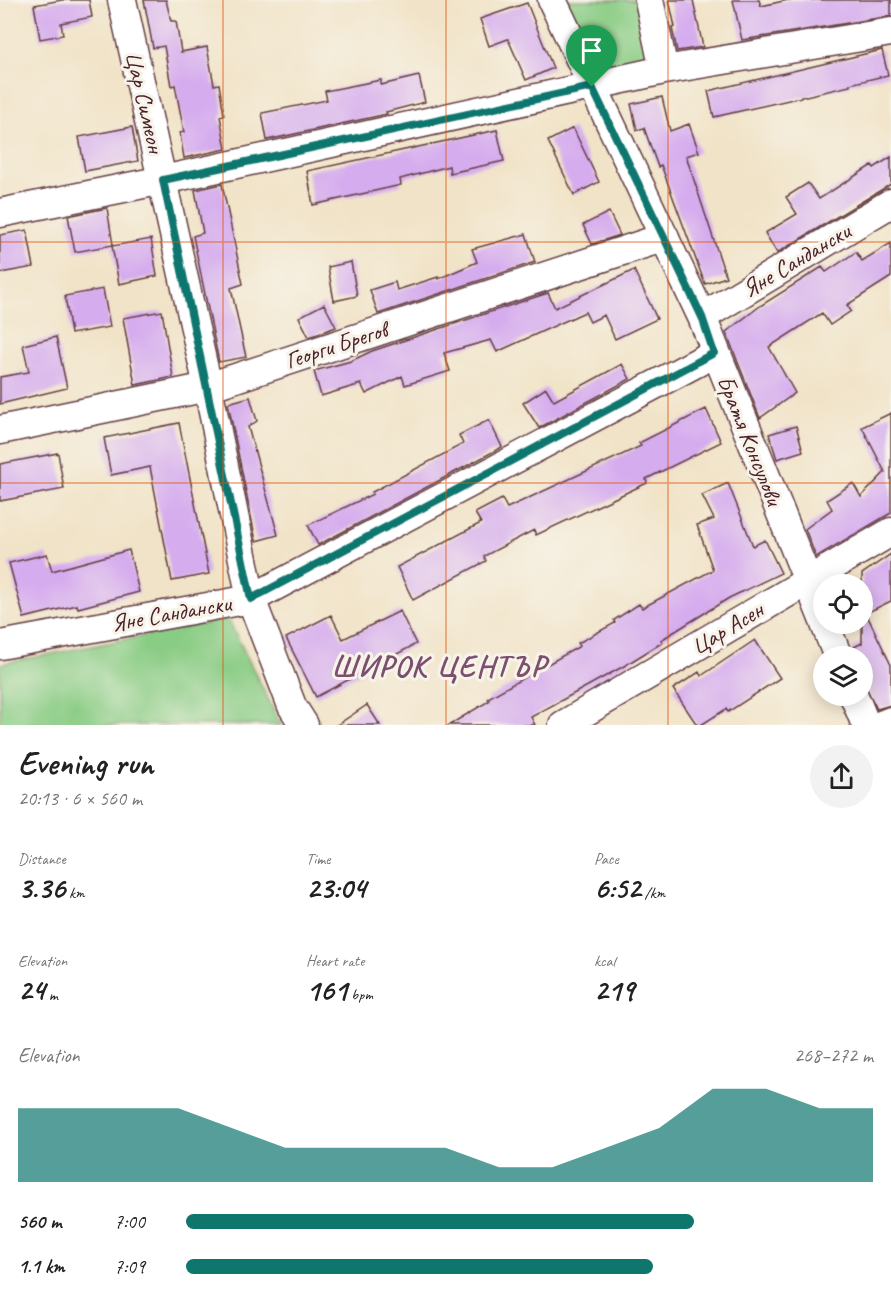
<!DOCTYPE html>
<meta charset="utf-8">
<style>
:root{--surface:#fff;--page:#f2f2f2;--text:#222;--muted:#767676;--accent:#0f766e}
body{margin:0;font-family:Caveat,sans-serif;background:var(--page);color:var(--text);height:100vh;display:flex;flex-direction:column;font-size:22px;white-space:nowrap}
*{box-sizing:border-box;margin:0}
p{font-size:20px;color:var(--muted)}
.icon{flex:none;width:33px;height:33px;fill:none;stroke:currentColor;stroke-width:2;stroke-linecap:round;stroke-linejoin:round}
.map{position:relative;height:725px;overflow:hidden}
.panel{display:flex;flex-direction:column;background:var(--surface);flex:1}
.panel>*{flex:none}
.fabs{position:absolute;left:813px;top:574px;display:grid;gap:12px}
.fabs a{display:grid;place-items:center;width:60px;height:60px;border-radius:50%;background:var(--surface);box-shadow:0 3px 15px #0003;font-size:30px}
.pin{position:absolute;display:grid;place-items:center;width:51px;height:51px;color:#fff;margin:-62px -26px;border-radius:50% 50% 50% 0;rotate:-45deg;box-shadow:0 0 6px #0007}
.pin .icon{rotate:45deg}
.round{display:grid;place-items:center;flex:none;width:63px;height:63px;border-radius:32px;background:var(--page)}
.overview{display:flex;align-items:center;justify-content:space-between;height:102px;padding:0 18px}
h1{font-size:33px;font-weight:600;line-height:45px}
.stats{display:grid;grid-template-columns:repeat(3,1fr);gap:9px;height:102px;padding:6px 18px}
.stats div{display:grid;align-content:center}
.stats b{font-size:30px;font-weight:600}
.stats small{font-size:16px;font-weight:400}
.stats p{font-size:16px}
.chart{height:168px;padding:12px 18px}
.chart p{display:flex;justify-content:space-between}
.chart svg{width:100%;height:108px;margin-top:6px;fill:var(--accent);opacity:.7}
ul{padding:0 18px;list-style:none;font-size:20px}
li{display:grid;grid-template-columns:96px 72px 1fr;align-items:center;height:45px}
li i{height:15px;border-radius:8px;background:var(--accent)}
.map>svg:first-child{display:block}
.green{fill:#89cc84;stroke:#6a7658;stroke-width:1.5}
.building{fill:#d5acee}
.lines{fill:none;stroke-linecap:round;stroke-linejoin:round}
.minor-casing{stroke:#633c42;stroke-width:31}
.minor{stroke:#fff;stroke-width:28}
.route-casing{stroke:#fff;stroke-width:12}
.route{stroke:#0f766e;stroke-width:8}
.grid{fill:none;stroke:#e0560e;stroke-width:1.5;stroke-opacity:0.55}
.labels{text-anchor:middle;stroke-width:6;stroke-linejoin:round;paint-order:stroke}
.street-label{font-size:24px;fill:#4a1f2b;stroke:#f7f3e8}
.district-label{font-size:30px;font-weight:bold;letter-spacing:1.5px;fill:#7b506f;stroke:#f7f3e8}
</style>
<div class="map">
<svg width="891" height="725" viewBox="0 0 891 725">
<rect width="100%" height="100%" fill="#f7f3e8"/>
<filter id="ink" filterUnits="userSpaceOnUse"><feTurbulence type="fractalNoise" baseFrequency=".0167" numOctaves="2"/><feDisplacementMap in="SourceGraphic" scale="12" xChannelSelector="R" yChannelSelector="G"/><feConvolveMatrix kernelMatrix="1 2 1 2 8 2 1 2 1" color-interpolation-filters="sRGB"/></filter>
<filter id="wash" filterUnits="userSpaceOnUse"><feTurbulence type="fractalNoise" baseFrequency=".008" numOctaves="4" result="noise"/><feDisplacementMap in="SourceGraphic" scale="24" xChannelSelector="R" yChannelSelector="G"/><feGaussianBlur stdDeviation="1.35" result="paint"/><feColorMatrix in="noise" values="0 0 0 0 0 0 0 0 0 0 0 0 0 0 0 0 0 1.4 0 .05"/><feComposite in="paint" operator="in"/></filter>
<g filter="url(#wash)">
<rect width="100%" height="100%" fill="#f1e3c7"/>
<path class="green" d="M552,0H649L664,70L592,87Z
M228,619L281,725H0V664Z"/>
<g id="blocks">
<path class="building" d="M62,0H89L92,17L61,23L63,35L40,39L34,5Z
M144,0H166L171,21H176L181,52L207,47L214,85L219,84L224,115L220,116L226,149L184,158L180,133L184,132L175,85L171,86L164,46L153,48Z
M669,0H693L703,47L677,51L672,28L675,27Z
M733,0H759L761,6L788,0H891V16L742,40Z
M527,3L553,68L526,80L508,39L489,46L480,19Z
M882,50L888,75L850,84V86L714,117L708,91Z
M419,76L425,102L386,112L387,114L267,140L262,113L327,100L325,91L381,80V85Z
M662,97L670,131L689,124L699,152L686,156L726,277L705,284L661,165L658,167L644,128L637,130L631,104Z
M132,127L138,161L85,171L79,137Z
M573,128L599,182L574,195L548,141Z
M497,130L504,161L450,173L449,166L400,179L401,185L313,205L307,171Z
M891,157V184L777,253L765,233L797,214L786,197L808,183L819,199L872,165L874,168Z
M222,184L243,284L231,288L246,357L219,362L193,236L203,233L195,190Z
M107,208L113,245L75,252L68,216Z
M609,212L620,235L592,244L583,225Z
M27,230L34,267L0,273V235Z
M526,234L535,262L378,314L370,290L395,282L397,290L438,277V279L477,262L472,249Z
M151,239L157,276L119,284L112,246Z
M891,243V277L847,305L851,311L830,325L822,313L769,347L795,393L760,418L726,332L760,306L822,267L826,272L856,252L862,261Z
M351,262L357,296L334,301L328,267Z
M634,270L657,319L615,339L604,315L590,322L585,312L497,352L491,340L444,353L450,371L405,385L402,376L366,394L361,384L321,396L314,371L351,361L372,351L548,293L555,308Z
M103,289L110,327L71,334L65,296Z
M324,304L336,327L309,337L299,317Z
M162,311L173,377L135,385L123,318Z
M56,337L67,388L0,404V377L29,372L23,345Z
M622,364L630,379L539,428L523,403L546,388L554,401Z
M250,397L257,421L248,427L278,535L256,541L228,403Z
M706,409L721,442L646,479L647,483L617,497L536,535L534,530L484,556L486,561L413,600L397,567L481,523L475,513L502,499L507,508L641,446L639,443Z
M891,413V513L816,557L805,529L832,509L827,500L853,483L861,497L885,472L862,427Z
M489,420L502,447L318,545L308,525L373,494L372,492L463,444L459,435Z
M179,423L209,574L172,581L150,467L111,475L104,438Z
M796,426L803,451L777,459L769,434Z
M58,453L64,489L0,501V464Z
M728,483L753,546L765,540L781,573L729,598L661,640L663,642L624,666L531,717L535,725H449L489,701L488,698L580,646L578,643L615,623L614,620L639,604L642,608L713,570L697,525L714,519L702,495Z
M129,550L139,592L78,608L77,605L24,618L9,563L47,554L52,571Z
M891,554V601L866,613L891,665V705L877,709L862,680V657H854L852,648L862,643V574Z
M400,611L416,644L316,697L286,638L331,615L343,639Z
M755,640L780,678L728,712L726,709L701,725H697L673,689L699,672L701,676Z
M367,705L380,725H337Z"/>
</g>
</g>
<g filter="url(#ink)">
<use href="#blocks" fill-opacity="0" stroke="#633c42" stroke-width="1.5"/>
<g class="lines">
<g class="minor-casing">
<path id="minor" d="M122,0L208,387L251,599L292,706L304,725
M552,0L702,317L824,621
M649,0L664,70
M0,213L163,180L664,70L891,32
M702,317L891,203
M0,430L208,387L665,237
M825,624L838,657
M0,645L251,599L715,353
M854,696L866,725
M563,725L891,532
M881,725L891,721"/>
</g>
<use href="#minor" class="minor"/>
</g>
</g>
<g class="lines" filter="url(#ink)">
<g class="route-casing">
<path id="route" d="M592,87L702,317L714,353L251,599L163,180Z"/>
</g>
<use href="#route" class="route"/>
</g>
<path class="grid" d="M223,0V725M446,0V725M668,0V725M0,242H891M0,483H891"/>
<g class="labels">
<g class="street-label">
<text transform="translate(145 102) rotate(77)" y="8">Цар Симеон</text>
<text transform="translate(796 260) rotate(-31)" y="8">Яне Сандански</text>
<text transform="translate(336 345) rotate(-18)" y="8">Георги Брегов</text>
<text transform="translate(750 440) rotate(68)" y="8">Братя Консулови</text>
<text transform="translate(171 613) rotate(-10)" y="8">Яне Сандански</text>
<text transform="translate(727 628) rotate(-31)" y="8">Цар Асен</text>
</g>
<g class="district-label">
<text x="439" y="676">ШИРОК ЦЕНТЪР</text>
</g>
</g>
</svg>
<div class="fabs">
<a><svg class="icon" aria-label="locate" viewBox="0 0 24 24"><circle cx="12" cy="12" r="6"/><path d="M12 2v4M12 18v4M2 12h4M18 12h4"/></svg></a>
<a><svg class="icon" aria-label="layers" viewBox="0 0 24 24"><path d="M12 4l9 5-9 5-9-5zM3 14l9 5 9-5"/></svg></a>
</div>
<div class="pin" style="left:592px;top:87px;background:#1e9e55"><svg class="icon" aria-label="arrive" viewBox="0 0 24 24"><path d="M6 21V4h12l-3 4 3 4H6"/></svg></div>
</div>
<section class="panel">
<div class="overview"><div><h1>Evening run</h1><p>20:13 · 6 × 560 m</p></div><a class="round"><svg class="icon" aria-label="share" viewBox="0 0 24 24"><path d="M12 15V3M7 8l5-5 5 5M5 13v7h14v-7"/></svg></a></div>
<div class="stats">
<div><p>Distance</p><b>3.36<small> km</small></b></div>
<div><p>Time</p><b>23:04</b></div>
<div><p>Pace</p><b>6:52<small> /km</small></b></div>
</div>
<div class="stats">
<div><p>Elevation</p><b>24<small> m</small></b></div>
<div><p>Heart rate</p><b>161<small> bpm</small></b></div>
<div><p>kcal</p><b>219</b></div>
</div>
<div class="chart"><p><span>Elevation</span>268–272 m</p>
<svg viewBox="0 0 160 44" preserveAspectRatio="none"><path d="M0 44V14L10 14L20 14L30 14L40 22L50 30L60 30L70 30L80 30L90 38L100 38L110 30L120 22L130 6L140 6L150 14L160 14V44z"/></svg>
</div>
<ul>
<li><b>560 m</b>7:00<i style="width:74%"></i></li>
<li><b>1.1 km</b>7:09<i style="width:68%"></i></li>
</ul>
</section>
